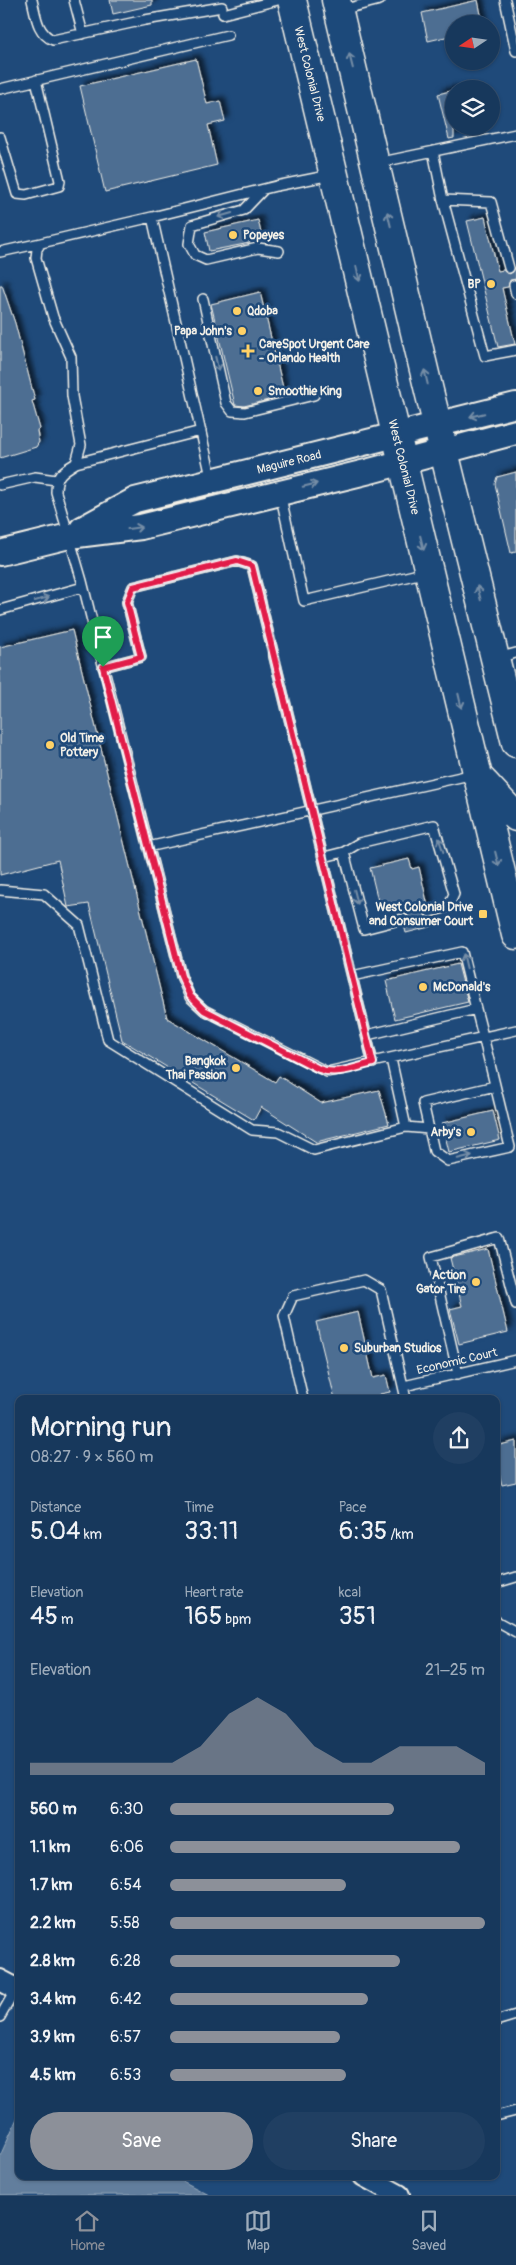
<!DOCTYPE html>
<meta charset="utf-8">
<style>
:root{--surface:#17385c;--page:#203f62;--text:#f1f3f6;--muted:#9eacbb;--line:#365272;--accent:#8c9099}
body{margin:0;font-family:Pangolin,sans-serif;background:var(--page);color:var(--text);height:100vh;display:flex;flex-direction:column;font-size:19px;white-space:nowrap}
*{box-sizing:border-box;margin:0}
p{font-size:16px;color:var(--muted)}
.icon{flex:none;width:28px;height:28px;fill:none;stroke:currentColor;stroke-width:2;stroke-linecap:round;stroke-linejoin:round}
.map{position:relative;flex:1;overflow:hidden}
.drawer{position:absolute;left:15px;top:1395px;width:485px;height:785px;display:flex;flex-direction:column;background:var(--surface);border-radius:10px;box-shadow:0 1px 4px #0004,0 0 0 1px var(--line)}
.drawer>*{flex:none}
.needle{width:32px;rotate:257deg}
.buttons{position:absolute;left:445px;top:15px;display:grid;gap:10px}
.buttons a{display:grid;place-items:center;width:55px;height:55px;border-radius:50%;background:var(--surface);box-shadow:0 1px 4px #0004,0 0 0 1px var(--line);font-size:25px}
.pin{position:absolute;display:grid;place-items:center;width:42px;height:42px;color:#fff;margin:-51px -21px;border-radius:50% 50% 50% 0;rotate:-45deg;box-shadow:0 0 5px #0007}
.pin .icon{rotate:45deg}
.round{display:grid;place-items:center;flex:none;width:52px;height:52px;border-radius:26px;background:var(--page)}
.overview{display:flex;align-items:center;justify-content:space-between;height:85px;padding:0 15px}
h1{font-size:28px;font-weight:600;line-height:38px}
.figures{display:grid;grid-template-columns:repeat(3,1fr);gap:8px;height:85px;padding:5px 15px}
.figures div{display:grid;align-content:center}
.figures b{font-size:25px;font-weight:600}
.figures small{font-size:14px;font-weight:400}
.figures p{font-size:14px}
.chart{height:140px;padding:10px 15px}
.chart p{display:flex;justify-content:space-between}
.chart svg{width:100%;height:90px;margin-top:5px;fill:var(--accent);opacity:.7}
.primary-button{display:flex;gap:10px;margin-top:auto;padding:10px 15px}
.primary-button a{flex:1;height:58px;border-radius:30px;background:var(--accent);color:#fff;font-size:20px;font-weight:600;line-height:58px;text-align:center}
.primary-button a+a{background:var(--page);color:var(--text)}
ul{padding:0 15px;list-style:none;font-size:16px}
li{display:grid;grid-template-columns:80px 60px 1fr;align-items:center;height:38px}
li i{height:12px;border-radius:6px;background:var(--accent)}
.tab-bar{display:flex;justify-content:space-around;align-items:center;height:70px;border-top:1px solid var(--line);background:var(--surface);font-size:14px;color:var(--muted)}
.tab-bar a{display:grid;justify-items:center;gap:2px}
.tab-bar .on{color:var(--accent)}
.map>svg:first-child{display:block}
.water{fill:#627e9d;stroke:#9cacbb}
.building{fill:#4d6e92;stroke:#f4f1e8;filter:url(#shadow)}
.lines{fill:none;stroke-linecap:round;stroke-linejoin:round}
.service-casing{stroke:#f4f1e8;stroke-width:12}
.tertiary-casing{stroke:#f4f1e8;stroke-width:24}
.secondary-casing{stroke:#f4f1e8;stroke-width:28}
.trunk-casing{stroke:#f4f1e8;stroke-width:31}
.service{stroke:#1f4a7a;stroke-width:9}
.tertiary{stroke:#1f4a7a;stroke-width:20}
.secondary{stroke:#1f4a7a;stroke-width:24}
.trunk{stroke:#1f4a7a;stroke-width:28}
.oneway{stroke:#748da6}
.route-casing{stroke:#fff;stroke-width:10}
.route{stroke:#e11d48;stroke-width:6}
.poi-dot{fill:#ffd166;stroke:#1f4a7a;stroke-width:2}
.labels{text-anchor:middle;stroke-width:5;stroke-linejoin:round;paint-order:stroke}
.street-label{font-size:12px;fill:#f4f1e8;stroke:#1f4a7a}
.poi-label{font-size:12px;font-weight:bold;fill:#f4f1e8;stroke:#1f4a7a;text-anchor:start}
</style>
<div class="map">
<svg width="516" height="2195" viewBox="0 0 516 2195">
<defs>
<filter id="shadow"><feDropShadow dx="4.5" dy="-4.5" stdDeviation="2.5" flood-color="#0009"/></filter>
</defs>
<rect width="100%" height="100%" fill="#1f4a7a"/>
<filter id="ink" filterUnits="userSpaceOnUse"><feTurbulence type="fractalNoise" baseFrequency=".02" numOctaves="2"/><feDisplacementMap in="SourceGraphic" scale="10" xChannelSelector="R" yChannelSelector="G"/><feConvolveMatrix kernelMatrix="1 2 1 2 8 2 1 2 1" color-interpolation-filters="sRGB"/></filter>
<g filter="url(#ink)">
<path class="water" d="M19,2114V2176H173L209,2195H0V2156Z"/>
<path class="building" d="M110,0H152V5L113,14Z
M478,0L483,24H454V35L428,41L422,13Z
M196,59L207,104L220,101L225,121L208,125L217,165L105,192L80,86Z
M454,90V138L449,139L438,94Z
M485,217L498,271L503,270L510,274L516,267V279L510,280L508,287L502,288L515,344L498,347L467,221Z
M258,220L262,237L249,240L250,243L209,251L205,232Z
M0,285H2L15,323L35,400L32,401L40,429L37,431L39,442L36,447L0,458Z
M260,292L285,396L244,406L235,405L211,304Z
M516,472V552L511,553L495,484L497,477Z
M72,630L167,1018L275,1082L279,1076L321,1103L379,1090L389,1124L316,1142L261,1107L254,1120L122,1040L89,904L68,907L58,860L0,875V647Z
M409,859L412,869L419,867L428,906L424,913L426,917L431,918L433,926L406,933L404,925L408,923L409,918L407,914L401,913L399,904L380,909L370,868Z
M458,964L468,1002L395,1019L386,981Z
M493,1111L500,1140L449,1152L442,1123Z
M488,1249L508,1332L459,1344L450,1309L462,1306L450,1258Z
M358,1312L373,1378L386,1375L390,1392L380,1394L381,1399H335L316,1322Z
M516,1441V1482L502,1485L496,1461V1446Z"/>
<g class="lines">
<g class="service-casing">
<path id="service" d="M32,0C36,16 37,33 53,40L145,20L222,7
M74,0L83,34
M505,0L516,51
M341,10L380,0
M223,14L278,0
M0,89L228,35
M0,137L17,194L26,195L59,186L60,181L36,80
M433,151L443,200L485,356L516,350
M377,163L516,134
M264,189L244,210L192,225L189,244L195,255L206,260L258,248L279,251
M443,200L491,202L509,268
M152,217L41,243L37,249L36,258L53,317L71,357L72,396L81,445L76,463C61,472 56,475 56,492L82,581L181,976L190,997L204,1010L327,1072L516,1030
M0,252L41,243
M514,285L516,294
M203,299L226,403L232,411L245,412L314,395
M76,463L201,431
M212,481L152,217L276,186L331,175
M0,485L35,477L56,480
M280,493L304,601L427,572
M0,610L83,587
M497,658L516,653
M103,667L141,657L127,602L133,587L237,561L252,566L373,1063
M148,847L474,774
M324,857L344,852
M0,890L44,894L79,925L108,1040L252,1130L278,1132L314,1150L406,1127L391,1059
M403,919L364,929L344,852L359,843L434,825L454,894L448,907L430,912
M352,976L462,952L476,1009
M367,1035L476,1009C488,1055 499,1101 510,1147L448,1161L434,1151L423,1103L495,1086
M406,1127L429,1129
M458,1374L431,1257L499,1238L516,1304
M404,1386L516,1360
M303,1399L284,1316L293,1296L364,1280L381,1290L406,1399
M496,1583L516,1577
M496,1621L516,1632
M0,2017L16,1989
M496,2021L516,2015
M496,2116L516,2111"/>
</g>
<g class="tertiary-casing">
<path id="tertiary" d="M0,1980L19,1990
M364,2176L399,2195"/>
</g>
<g class="secondary-casing">
<path id="secondary" d="M82,529L135,500L516,405
M0,553L69,536L141,527L370,471L516,432"/>
</g>
<g class="trunk-casing">
<path id="trunk" d="M292,0L516,935
M336,0L429,391L516,743
M476,774L516,817"/>
</g>
<use href="#service" class="service"/>
<use href="#tertiary" class="tertiary"/>
<use href="#secondary" class="secondary"/>
<use href="#trunk" class="trunk"/>
</g>
<defs><path id="oneway-shaft" d="M-6 0H5M1.5-3L5.5 0L1.5 3" fill="none" stroke-width="1.6" stroke-linecap="round" stroke-linejoin="round" transform="scale(1.25)"/></defs>
<g class="oneway">
<use href="#oneway-shaft" transform="translate(351 61) rotate(-104)"/>
<use href="#oneway-shaft" transform="translate(225 215) rotate(164)"/>
<use href="#oneway-shaft" transform="translate(389 219) rotate(-103)"/>
<use href="#oneway-shaft" transform="translate(358 274) rotate(77)"/>
<use href="#oneway-shaft" transform="translate(217 364) rotate(77)"/>
<use href="#oneway-shaft" transform="translate(426 377) rotate(-103)"/>
<use href="#oneway-shaft" transform="translate(477 415) rotate(166)"/>
<use href="#oneway-shaft" transform="translate(310 485) rotate(-13)"/>
<use href="#oneway-shaft" transform="translate(135 528) rotate(-8)"/>
<use href="#oneway-shaft" transform="translate(422 543) rotate(76)"/>
<use href="#oneway-shaft" transform="translate(479 593) rotate(-104)"/>
<use href="#oneway-shaft" transform="translate(42 599) rotate(-15)"/>
<use href="#oneway-shaft" transform="translate(460 701) rotate(77)"/>
<use href="#oneway-shaft" transform="translate(441 845) rotate(-109)"/>
<use href="#oneway-shaft" transform="translate(497 859) rotate(76)"/>
<use href="#oneway-shaft" transform="translate(356 897) rotate(76)"/>
<use href="#oneway-shaft" transform="translate(465 961) rotate(-103)"/>
<use href="#oneway-shaft" transform="translate(465 1157) rotate(-13)"/>
</g>
</g>
<g class="lines" filter="url(#ink)">
<g class="route-casing">
<path id="route" d="M237,561L252,566L373,1063C356,1067 336,1076 319,1069L204,1010L190,996L181,976L103,667L141,657L127,602L133,587Z"/>
</g>
<use href="#route" class="route"/>
</g>
<g class="poi-dot">
<circle cx="233" cy="235" r="5"/>
<circle cx="491" cy="284" r="5"/>
<circle cx="237" cy="311" r="5"/>
<circle cx="242" cy="331" r="5"/>
<path d="M245.5 343.5h5v5h5v5h-5v5h-5v-5h-5v-5h5z"/>
<circle cx="258" cy="391" r="5"/>
<circle cx="50" cy="745" r="5"/>
<rect x="478" y="909" width="10" height="10" rx="2.5"/>
<circle cx="423" cy="987" r="5"/>
<circle cx="236" cy="1068" r="5"/>
<circle cx="471" cy="1132" r="5"/>
<circle cx="476" cy="1282" r="5"/>
<circle cx="344" cy="1348" r="5"/>
</g>
<g class="labels">
<g class="street-label">
<text transform="translate(310 74) rotate(76)" y="4">West Colonial Drive</text>
<text transform="translate(289 462) rotate(-14)" y="4">Maguire Road</text>
<text transform="translate(404 467) rotate(76)" y="4">West Colonial Drive</text>
<text transform="translate(457 1361) rotate(-13)" y="4">Economic Court</text>
</g>
<g class="poi-label">
<text x="243" y="239">Popeyes</text>
<text x="481" y="288" text-anchor="end">BP</text>
<text x="247" y="315">Qdoba</text>
<text x="232" y="335" text-anchor="end">Papa John's</text>
<text x="259" y="348">CareSpot Urgent Care<tspan x="259" dy="14">- Orlando Health</tspan></text>
<text x="268" y="395">Smoothie King</text>
<text x="60" y="742">Old Time<tspan x="60" dy="14">Pottery</tspan></text>
<text x="473" y="911" text-anchor="end">West Colonial Drive<tspan x="473" dy="14">and Consumer Court</tspan></text>
<text x="433" y="991">McDonald's</text>
<text x="226" y="1065" text-anchor="end">Bangkok<tspan x="226" dy="14">Thai Passion</tspan></text>
<text x="461" y="1136" text-anchor="end">Arby's</text>
<text x="466" y="1279" text-anchor="end">Action<tspan x="466" dy="14">Gator Tire</tspan></text>
<text x="354" y="1352">Suburban Studios</text>
</g>
</g>
</svg>
<div class="buttons">
<a><svg class="needle" viewBox="-14 -14 28 28"><path d="M0-13l5 13h-10z" fill="#e53935"/><path d="M0 13l5-13h-10z" fill="#9eacbb"/></svg></a>
<a><svg class="icon" aria-label="layers" viewBox="0 0 24 24"><path d="M12 4l9 5-9 5-9-5zM3 14l9 5 9-5"/></svg></a>
</div>
<div class="pin" style="left:103px;top:667px;background:#1e9e55"><svg class="icon" aria-label="arrive" viewBox="0 0 24 24"><path d="M6 21V4h12l-3 4 3 4H6"/></svg></div>
<section class="drawer">
<div class="overview"><div><h1>Morning run</h1><p>08:27 · 9 × 560 m</p></div><a class="round"><svg class="icon" aria-label="share" viewBox="0 0 24 24"><path d="M12 15V3M7 8l5-5 5 5M5 13v7h14v-7"/></svg></a></div>
<div class="figures">
<div><p>Distance</p><b>5.04<small> km</small></b></div>
<div><p>Time</p><b>33:11</b></div>
<div><p>Pace</p><b>6:35<small> /km</small></b></div>
</div>
<div class="figures">
<div><p>Elevation</p><b>45<small> m</small></b></div>
<div><p>Heart rate</p><b>165<small> bpm</small></b></div>
<div><p>kcal</p><b>351</b></div>
</div>
<div class="chart"><p><span>Elevation</span>21–25 m</p>
<svg viewBox="0 0 160 44" preserveAspectRatio="none"><path d="M0 44V38L10 38L20 38L30 38L40 38L50 38L60 30L70 14L80 6L90 14L100 30L110 38L120 38L130 30L140 30L150 30L160 38V44z"/></svg>
</div>
<ul>
<li><b>560 m</b>6:30<i style="width:71%"></i></li>
<li><b>1.1 km</b>6:06<i style="width:92%"></i></li>
<li><b>1.7 km</b>6:54<i style="width:56%"></i></li>
<li><b>2.2 km</b>5:58<i style="width:100%"></i></li>
<li><b>2.8 km</b>6:28<i style="width:73%"></i></li>
<li><b>3.4 km</b>6:42<i style="width:63%"></i></li>
<li><b>3.9 km</b>6:57<i style="width:54%"></i></li>
<li><b>4.5 km</b>6:53<i style="width:56%"></i></li>
</ul>
<div class="primary-button"><a>Save</a><a>Share</a></div>
</section>
</div>
<nav class="tab-bar">
<a class="on"><svg class="icon" aria-label="home" viewBox="0 0 24 24"><path d="M3 11l9-7 9 7M6 9v11h12V9"/></svg>Home</a>
<a><svg class="icon" aria-label="map" viewBox="0 0 24 24"><path d="M3 6l6-2 6 2 6-2v14l-6 2-6-2-6 2zM9 4v14M15 6v14"/></svg>Map</a>
<a><svg class="icon" aria-label="saved" viewBox="0 0 24 24"><path d="M7 4h10v16l-5-4-5 4z"/></svg>Saved</a>
</nav>
